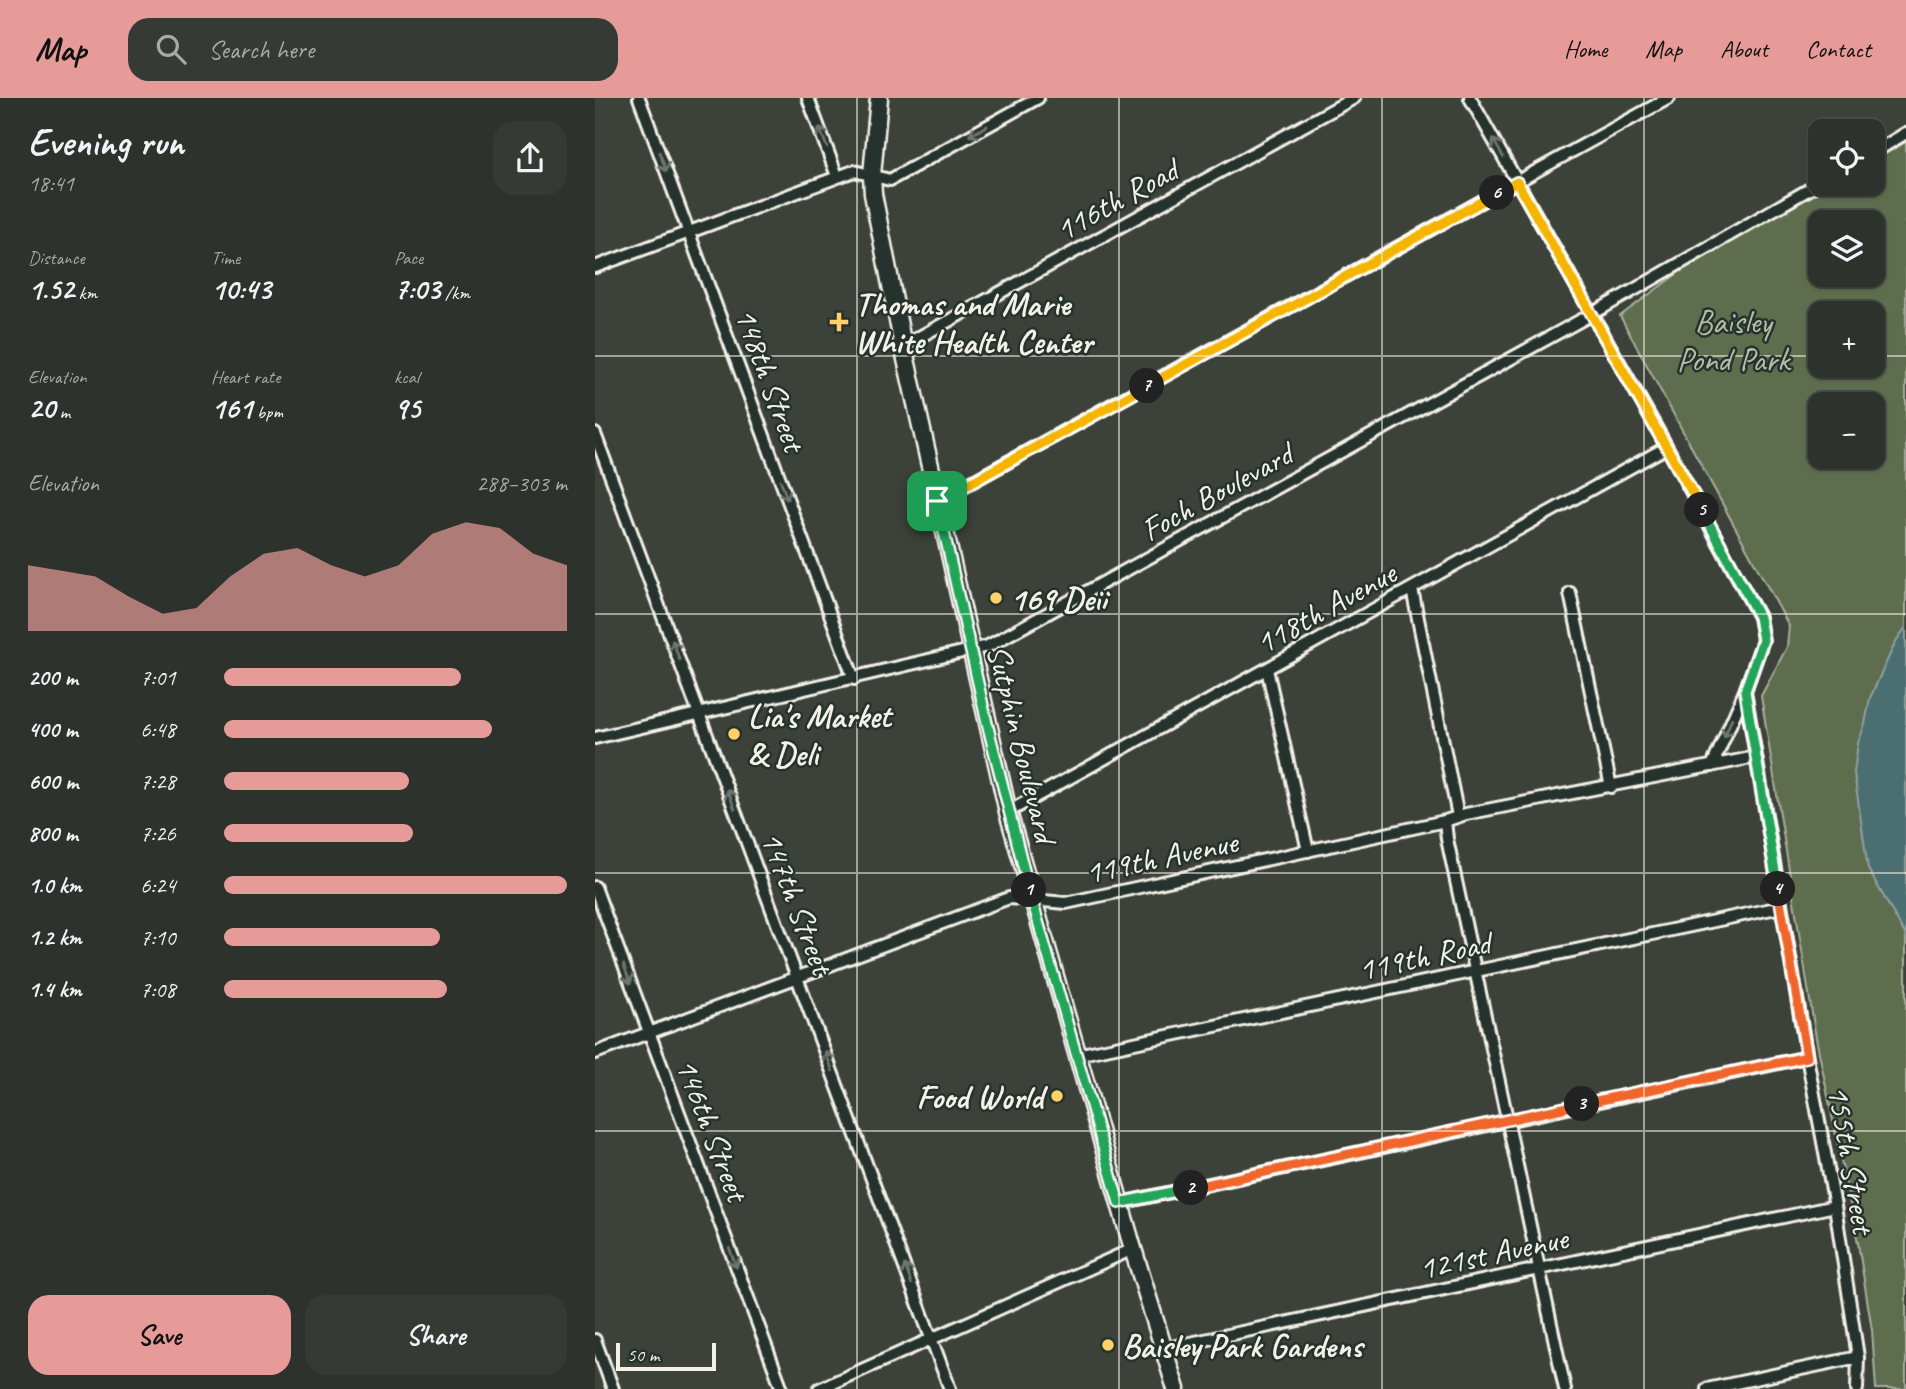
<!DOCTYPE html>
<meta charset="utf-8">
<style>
:root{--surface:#2d322c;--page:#353a34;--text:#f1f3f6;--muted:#a7aaa9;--line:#484d48;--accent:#e69b98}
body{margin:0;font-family:Caveat,sans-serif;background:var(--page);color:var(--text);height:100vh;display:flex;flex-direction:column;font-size:26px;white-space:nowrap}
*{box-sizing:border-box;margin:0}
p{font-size:23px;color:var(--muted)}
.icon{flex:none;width:38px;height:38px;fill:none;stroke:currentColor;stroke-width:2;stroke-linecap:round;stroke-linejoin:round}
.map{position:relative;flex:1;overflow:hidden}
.drawer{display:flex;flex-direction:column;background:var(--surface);width:595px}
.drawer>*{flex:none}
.buttons{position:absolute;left:1213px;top:21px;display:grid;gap:14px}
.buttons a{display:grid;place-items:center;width:77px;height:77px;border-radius:14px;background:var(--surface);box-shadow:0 2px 5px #0004,0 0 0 2px var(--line);font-size:35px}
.scale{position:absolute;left:21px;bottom:18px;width:100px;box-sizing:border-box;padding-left:7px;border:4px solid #f4f1e8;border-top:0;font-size:19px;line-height:24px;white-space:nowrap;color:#f4f1e8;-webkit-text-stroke:5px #26332d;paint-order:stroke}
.pin{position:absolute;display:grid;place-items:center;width:60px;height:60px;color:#fff;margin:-30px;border-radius:14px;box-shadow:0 4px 10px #0006}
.km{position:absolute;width:35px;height:35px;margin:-18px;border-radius:50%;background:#222;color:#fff;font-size:19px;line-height:35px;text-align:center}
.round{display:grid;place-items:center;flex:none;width:74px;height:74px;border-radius:21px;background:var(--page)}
.summary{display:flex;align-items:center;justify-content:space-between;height:119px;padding:0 28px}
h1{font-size:38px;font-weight:700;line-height:52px}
.stats{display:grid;grid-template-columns:repeat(3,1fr);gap:10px;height:119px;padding:7px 28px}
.stats div{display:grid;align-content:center}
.stats b{font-size:30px;font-weight:700}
.stats small{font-size:19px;font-weight:400}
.stats p{font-size:19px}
.chart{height:196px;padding:14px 28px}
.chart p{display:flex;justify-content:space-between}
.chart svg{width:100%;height:126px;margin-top:7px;fill:var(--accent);opacity:.7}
.button{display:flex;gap:14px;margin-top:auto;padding:14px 28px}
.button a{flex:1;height:80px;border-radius:21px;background:var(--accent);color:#111;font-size:28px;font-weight:700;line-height:80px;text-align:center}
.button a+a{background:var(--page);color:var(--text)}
ul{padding:0 28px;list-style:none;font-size:23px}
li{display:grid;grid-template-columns:112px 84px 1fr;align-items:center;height:52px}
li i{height:18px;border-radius:9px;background:var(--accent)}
header{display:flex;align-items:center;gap:42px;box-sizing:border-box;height:98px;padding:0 35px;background:var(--accent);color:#111}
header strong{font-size:33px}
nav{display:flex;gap:38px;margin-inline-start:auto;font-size:24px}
.search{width:490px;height:63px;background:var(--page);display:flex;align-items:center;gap:18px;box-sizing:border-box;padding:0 24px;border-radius:21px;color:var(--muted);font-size:26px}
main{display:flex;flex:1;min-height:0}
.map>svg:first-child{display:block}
.green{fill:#5e6d4f;stroke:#a9af9c;stroke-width:2;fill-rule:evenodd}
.water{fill:#4b6e71;stroke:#8fa2a1;stroke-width:2}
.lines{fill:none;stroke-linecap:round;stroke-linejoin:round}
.minor-casing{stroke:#f4f1e8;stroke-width:16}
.secondary-casing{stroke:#f4f1e8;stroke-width:21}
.minor{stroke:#26332d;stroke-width:10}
.secondary{stroke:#26332d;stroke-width:16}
.oneway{stroke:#6e766e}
.split-1-casing{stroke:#fff;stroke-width:14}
.split-2-casing{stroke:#fff;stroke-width:14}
.split-3-casing{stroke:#fff;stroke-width:14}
.split-4-casing{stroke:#fff;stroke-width:14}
.split-5-casing{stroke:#fff;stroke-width:14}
.split-6-casing{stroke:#fff;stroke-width:14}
.split-7-casing{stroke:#fff;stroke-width:14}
.split-8-casing{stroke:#fff;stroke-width:14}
.split-1{stroke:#22a559;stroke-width:9}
.split-2{stroke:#22a559;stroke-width:9}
.split-3{stroke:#f0652b;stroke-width:9}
.split-4{stroke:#f0652b;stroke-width:9}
.split-5{stroke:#22a559;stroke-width:9}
.split-6{stroke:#f5b400;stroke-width:9}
.split-7{stroke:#f5b400;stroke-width:9}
.split-8{stroke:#f5b400;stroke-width:9}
.grid{fill:none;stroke:#f4f1e8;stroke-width:2;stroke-opacity:0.55}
.poi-dot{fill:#ffd166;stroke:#26332d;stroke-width:2.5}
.labels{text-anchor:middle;stroke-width:5;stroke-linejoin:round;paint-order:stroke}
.street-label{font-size:33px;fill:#f4f1e8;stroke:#26332d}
.poi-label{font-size:33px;font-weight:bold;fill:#f4f1e8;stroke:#26332d;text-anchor:start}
.park-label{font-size:33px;fill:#b8bcab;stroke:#26332d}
</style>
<header>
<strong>Map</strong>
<div class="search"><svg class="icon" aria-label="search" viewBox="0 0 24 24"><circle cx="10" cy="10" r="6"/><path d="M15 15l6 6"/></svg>Search here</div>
<nav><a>Home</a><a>Map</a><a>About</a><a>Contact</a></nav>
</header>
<main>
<section class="drawer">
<div class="summary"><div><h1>Evening run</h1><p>18:41</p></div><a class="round"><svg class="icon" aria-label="share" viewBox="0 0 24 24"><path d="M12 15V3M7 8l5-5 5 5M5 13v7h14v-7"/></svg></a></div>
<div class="stats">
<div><p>Distance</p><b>1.52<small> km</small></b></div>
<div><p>Time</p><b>10:43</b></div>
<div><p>Pace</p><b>7:03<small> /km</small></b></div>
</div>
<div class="stats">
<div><p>Elevation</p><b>20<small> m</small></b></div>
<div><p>Heart rate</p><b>161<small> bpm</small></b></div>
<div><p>kcal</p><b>95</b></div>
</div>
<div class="chart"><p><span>Elevation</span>288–303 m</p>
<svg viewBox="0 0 160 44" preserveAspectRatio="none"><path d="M0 44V21L10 23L20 25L30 32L40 38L50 36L60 25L70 17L80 15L90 21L100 25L110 21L120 10L130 6L140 8L150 17L160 21V44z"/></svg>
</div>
<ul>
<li><b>200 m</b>7:01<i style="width:69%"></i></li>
<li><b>400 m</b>6:48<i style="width:78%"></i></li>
<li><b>600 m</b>7:28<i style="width:54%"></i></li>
<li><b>800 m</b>7:26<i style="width:55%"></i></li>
<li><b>1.0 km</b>6:24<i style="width:100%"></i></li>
<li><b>1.2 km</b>7:10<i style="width:63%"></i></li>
<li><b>1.4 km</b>7:08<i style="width:65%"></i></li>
</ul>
<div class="button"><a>Save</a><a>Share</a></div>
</section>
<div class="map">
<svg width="1311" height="1291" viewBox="0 0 1311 1291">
<rect width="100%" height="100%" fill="#3c423a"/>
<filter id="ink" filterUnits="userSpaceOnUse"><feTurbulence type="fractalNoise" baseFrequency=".0143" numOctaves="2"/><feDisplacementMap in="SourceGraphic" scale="14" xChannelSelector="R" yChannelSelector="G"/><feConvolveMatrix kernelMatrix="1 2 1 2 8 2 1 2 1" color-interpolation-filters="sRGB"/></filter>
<g filter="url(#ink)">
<path class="green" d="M1311,44V1291H1281L1277,1232L1263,1145L1221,940L1166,598L1192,549L1194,528L1025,218L1098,164L1237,86H1278V63ZM1225,124H1278V177H1225ZM1225,215H1278V268H1225ZM1225,306H1278V359H1225Z"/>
<path class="water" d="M1311,529V838L1273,771L1259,675L1263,645L1270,626L1275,600L1301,543Z"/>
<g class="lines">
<g class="minor-casing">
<path id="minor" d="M44,0L259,581
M213,0L242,78
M875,0L1072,349L1164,519L1168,542L1150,593L1212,959L1240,1108L1263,1259L1262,1291
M1278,55L1311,35
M0,169L259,73L295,82L443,0
M308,248L759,0
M0,336L355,1291
M342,403L1074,0
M817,491L863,718
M975,495L1016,689
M672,571L713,753
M0,640L393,548L997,216L1225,85
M1117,668L1150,593
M413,714L1072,349
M850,723L852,741L970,1291
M0,789L187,1291
M0,955L414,800L471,805L850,723L871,716L1161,659
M482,957L1186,809
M525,1105L1212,959
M0,1242L18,1291
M567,1251L1240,1108
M224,1291L538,1151
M1112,1291L1263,1259"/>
</g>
<g class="secondary-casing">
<path id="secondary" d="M284,0L277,77L278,96L308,248L413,714L538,1151L581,1291"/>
</g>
<use href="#minor" class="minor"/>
<use href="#secondary" class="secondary"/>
</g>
<defs><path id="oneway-shaft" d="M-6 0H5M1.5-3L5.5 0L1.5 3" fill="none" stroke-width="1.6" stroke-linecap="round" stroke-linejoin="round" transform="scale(1.75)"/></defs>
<g class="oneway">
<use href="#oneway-shaft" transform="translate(383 33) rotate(151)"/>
<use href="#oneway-shaft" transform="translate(228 39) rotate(-111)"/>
<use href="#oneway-shaft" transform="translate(903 50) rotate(-119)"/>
<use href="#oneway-shaft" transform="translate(68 64) rotate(69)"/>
<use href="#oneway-shaft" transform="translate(189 392) rotate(70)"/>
<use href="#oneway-shaft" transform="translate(81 552) rotate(-110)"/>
<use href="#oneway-shaft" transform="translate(1133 630) rotate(112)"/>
<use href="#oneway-shaft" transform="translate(136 701) rotate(-111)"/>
<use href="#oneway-shaft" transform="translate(32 876) rotate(70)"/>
<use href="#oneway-shaft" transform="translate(234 963) rotate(-110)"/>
<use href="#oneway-shaft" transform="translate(138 1160) rotate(69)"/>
<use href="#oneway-shaft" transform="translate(313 1176) rotate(-110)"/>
</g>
</g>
<g class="lines" filter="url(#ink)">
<g class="split-1-casing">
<path id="split-1" d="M342,403L392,625L434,792"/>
</g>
<g class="split-2-casing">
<path id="split-2" d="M434,792L524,1105L596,1090"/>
</g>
<g class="split-3-casing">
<path id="split-3" d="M596,1090L987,1006"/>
</g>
<g class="split-4-casing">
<path id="split-4" d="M987,1006L1212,959L1183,791"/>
</g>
<g class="split-5-casing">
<path id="split-5" d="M1107,412L1164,519L1168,542L1150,593L1183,791"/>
</g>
<g class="split-6-casing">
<path id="split-6" d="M902,95L922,84L1107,412"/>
</g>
<g class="split-7-casing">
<path id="split-7" d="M552,288L902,95"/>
</g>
<g class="split-8-casing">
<path id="split-8" d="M342,403L552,288"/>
</g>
<use href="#split-1" class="split-1"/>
<use href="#split-2" class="split-2"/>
<use href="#split-3" class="split-3"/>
<use href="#split-4" class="split-4"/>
<use href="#split-5" class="split-5"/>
<use href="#split-6" class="split-6"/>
<use href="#split-7" class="split-7"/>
<use href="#split-8" class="split-8"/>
</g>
<path class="grid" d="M262,0V1291M524,0V1291M787,0V1291M1049,0V1291M0,258H1225M1278,258H1311M0,516H1311M0,775H1311M0,1033H1311"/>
<g class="poi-dot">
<path d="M240.5 213.5h7v7h7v7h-7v7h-7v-7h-7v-7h7z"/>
<circle cx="401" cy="500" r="7"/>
<circle cx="139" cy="636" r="7"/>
<circle cx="462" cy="998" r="7"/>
<circle cx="513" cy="1247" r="7"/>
</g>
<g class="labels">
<g class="street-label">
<text transform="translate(521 101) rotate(-29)" y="12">116th Road</text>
<text transform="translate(176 281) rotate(70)" y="12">148th Street</text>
<text transform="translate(621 393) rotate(-29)" y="12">Foch Boulevard</text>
<text transform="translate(730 509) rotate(-29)" y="12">118th Avenue</text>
<text transform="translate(428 645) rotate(76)" y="12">Sutphin Boulevard</text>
<text transform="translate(566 758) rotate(-12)" y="12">119th Avenue</text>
<text transform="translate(203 804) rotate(69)" y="12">147th Street</text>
<text transform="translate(829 857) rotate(-12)" y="12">119th Road</text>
<text transform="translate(118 1031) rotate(69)" y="12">146th Street</text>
<text transform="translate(1257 1061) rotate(80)" y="12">155th Street</text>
<text transform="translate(898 1154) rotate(-12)" y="12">121st Avenue</text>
</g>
<g class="poi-label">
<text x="260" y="217">Thomas and Marie<tspan x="260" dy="38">White Health Center</tspan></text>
<text x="415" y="512">169 Deii</text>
<text x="153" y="629">Lia's Market<tspan x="153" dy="38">&amp; Deli</tspan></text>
<text x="448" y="1010" text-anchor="end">Food World</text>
<text x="527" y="1259">Baisley Park Gardens</text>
</g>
<g class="park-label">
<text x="1138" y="235">Baisley<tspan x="1138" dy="38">Pond Park</tspan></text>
</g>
</g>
</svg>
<div class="buttons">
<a><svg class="icon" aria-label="locate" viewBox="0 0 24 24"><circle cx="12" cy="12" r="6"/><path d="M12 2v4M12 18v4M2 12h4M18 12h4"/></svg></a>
<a><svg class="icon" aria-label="layers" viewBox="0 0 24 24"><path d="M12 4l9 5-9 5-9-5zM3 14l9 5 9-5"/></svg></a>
<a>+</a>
<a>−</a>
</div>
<div class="scale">50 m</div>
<div class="pin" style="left:342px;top:403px;background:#1e9e55"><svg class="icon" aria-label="arrive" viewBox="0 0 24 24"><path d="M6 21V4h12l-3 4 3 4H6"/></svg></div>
<b class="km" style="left:434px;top:792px">1</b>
<b class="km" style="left:596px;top:1090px">2</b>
<b class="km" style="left:987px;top:1006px">3</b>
<b class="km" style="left:1183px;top:791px">4</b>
<b class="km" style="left:1107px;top:412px">5</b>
<b class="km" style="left:902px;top:95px">6</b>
<b class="km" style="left:552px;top:288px">7</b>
</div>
</main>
